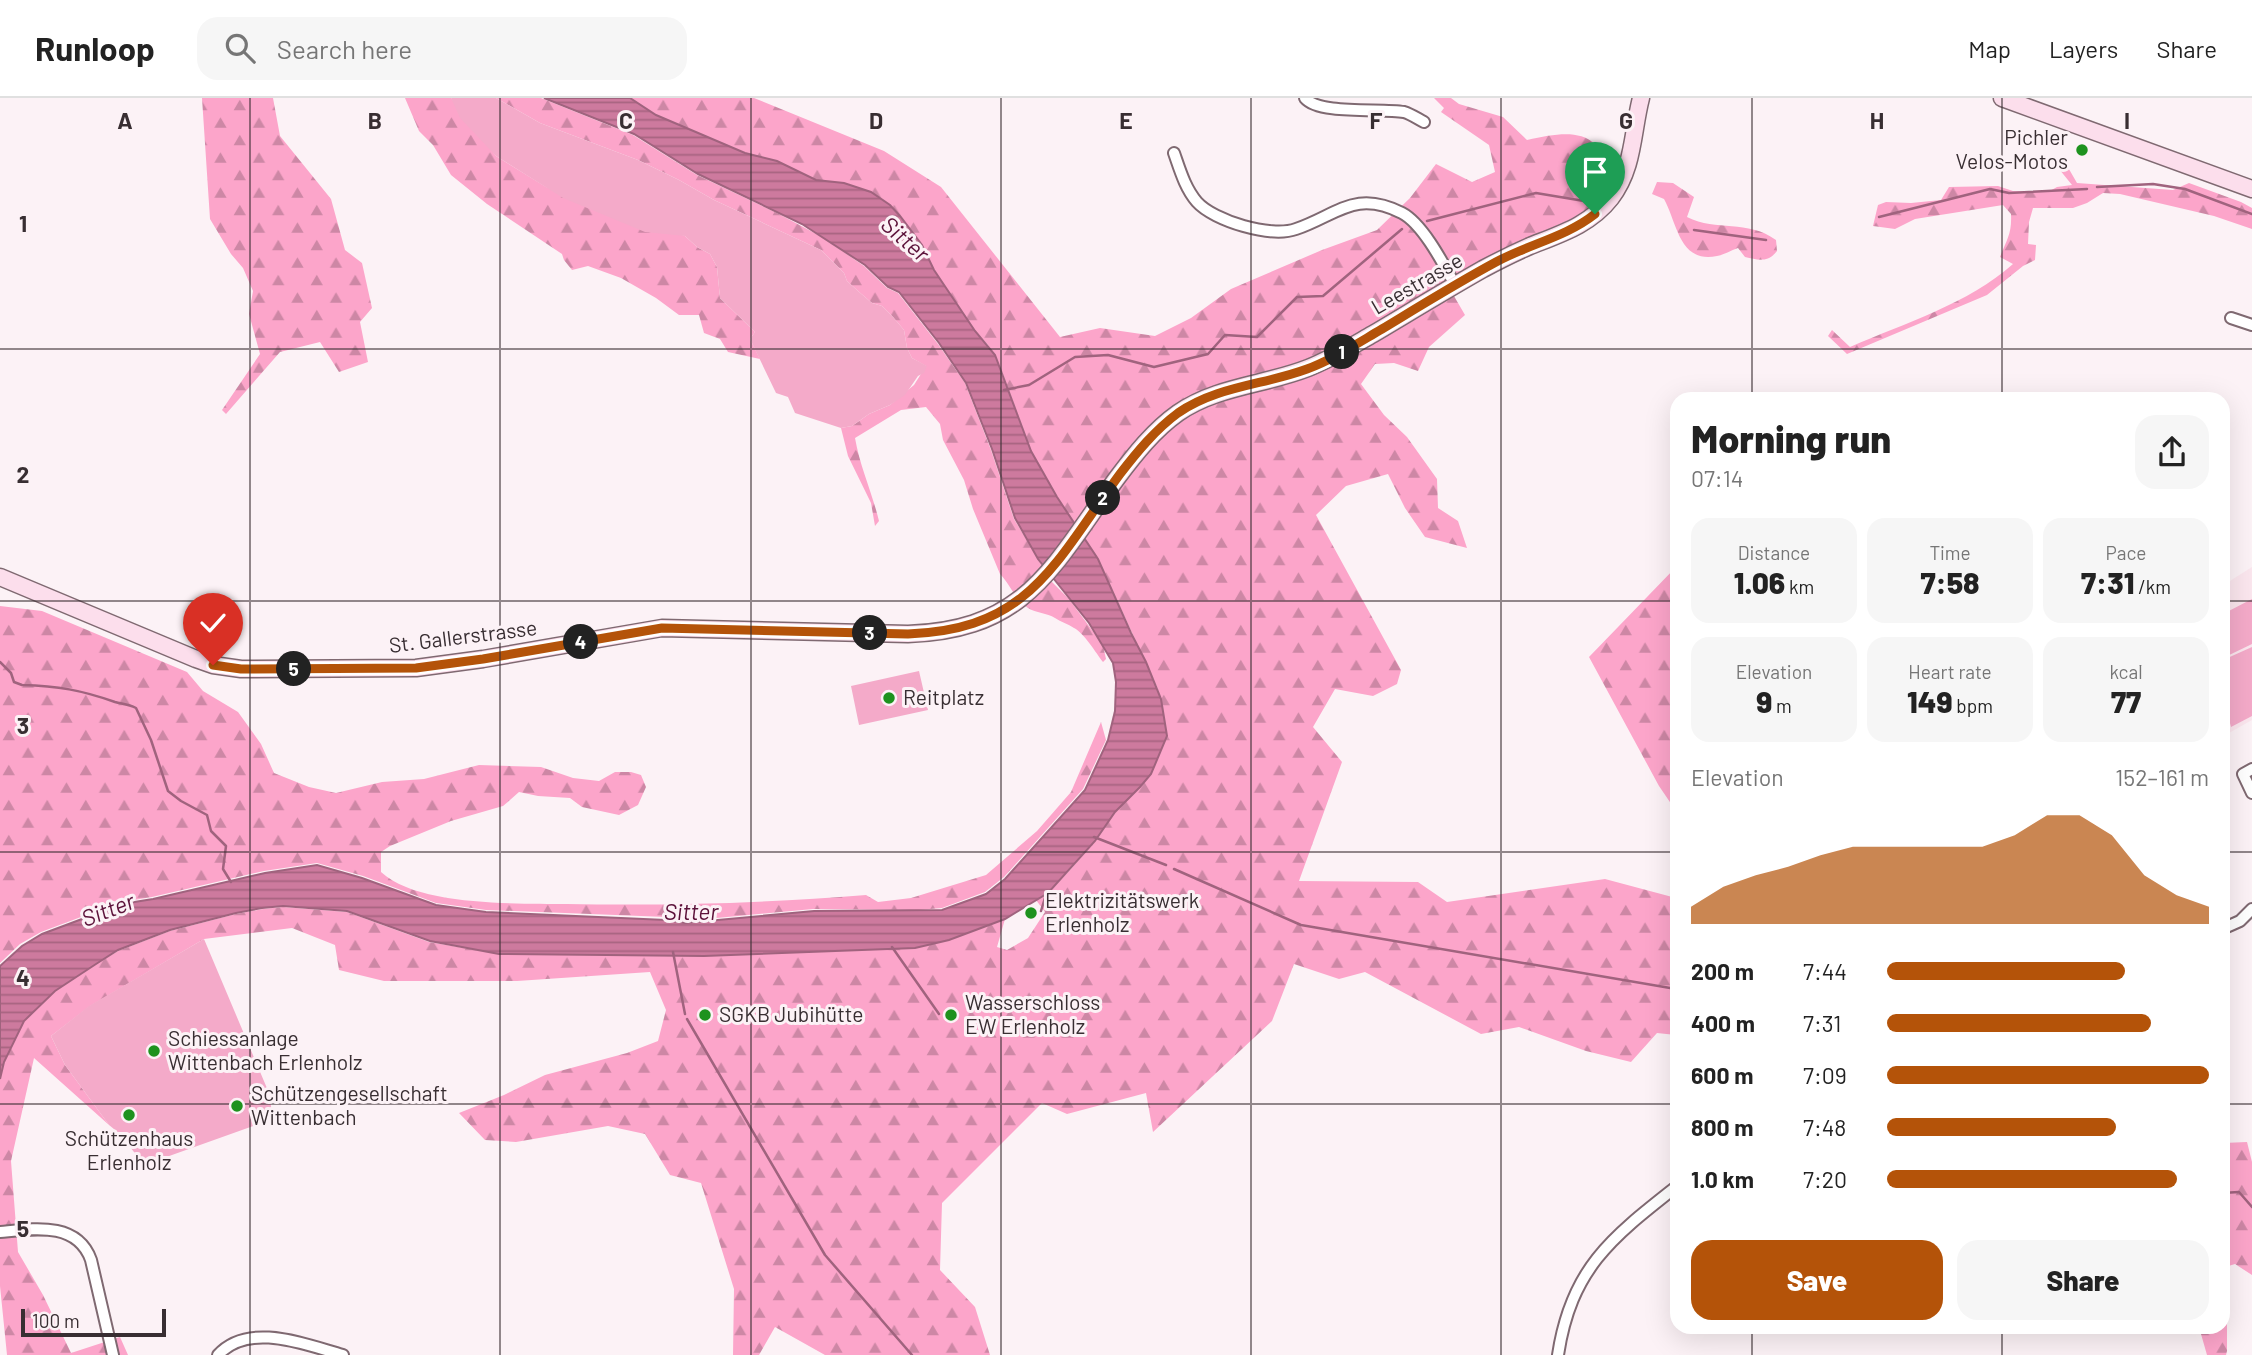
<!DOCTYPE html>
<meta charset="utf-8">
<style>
:root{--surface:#fff;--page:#f6f6f6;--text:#222;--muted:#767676;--line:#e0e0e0;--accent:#b45309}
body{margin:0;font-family:Barlow,sans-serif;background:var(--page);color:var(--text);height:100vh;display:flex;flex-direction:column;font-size:26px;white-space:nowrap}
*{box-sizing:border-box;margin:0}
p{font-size:23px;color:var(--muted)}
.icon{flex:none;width:38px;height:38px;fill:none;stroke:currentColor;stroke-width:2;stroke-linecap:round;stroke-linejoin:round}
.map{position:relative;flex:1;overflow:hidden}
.sheet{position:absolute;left:1670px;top:294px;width:560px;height:942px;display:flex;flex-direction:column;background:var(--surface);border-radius:21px;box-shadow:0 7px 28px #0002}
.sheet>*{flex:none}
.scale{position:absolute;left:21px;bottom:18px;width:145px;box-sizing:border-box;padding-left:7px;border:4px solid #382e32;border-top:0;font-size:19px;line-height:24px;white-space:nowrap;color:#382e32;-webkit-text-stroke:5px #fcf2f6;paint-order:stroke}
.pin{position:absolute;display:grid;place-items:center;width:60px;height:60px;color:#fff;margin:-72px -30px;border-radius:50% 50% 50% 0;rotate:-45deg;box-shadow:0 0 7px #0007}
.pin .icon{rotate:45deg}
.km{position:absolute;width:35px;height:35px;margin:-18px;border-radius:50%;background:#222;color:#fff;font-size:19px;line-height:35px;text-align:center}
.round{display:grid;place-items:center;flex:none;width:74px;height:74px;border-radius:21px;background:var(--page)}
.summary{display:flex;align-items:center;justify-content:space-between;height:119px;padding:0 21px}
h1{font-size:38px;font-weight:800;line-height:52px}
.figures{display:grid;grid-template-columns:repeat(3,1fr);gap:10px;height:119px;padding:7px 21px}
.figures div{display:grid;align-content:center;border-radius:18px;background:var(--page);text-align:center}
.figures b{font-size:30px;font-weight:800}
.figures small{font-size:19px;font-weight:400}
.figures p{font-size:19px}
.chart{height:196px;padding:14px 21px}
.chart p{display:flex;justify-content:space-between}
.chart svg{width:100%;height:126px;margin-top:7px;fill:var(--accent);opacity:.7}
.cta{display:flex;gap:14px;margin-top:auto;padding:14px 21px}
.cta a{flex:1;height:80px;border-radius:21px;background:var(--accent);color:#fff;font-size:28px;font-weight:800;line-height:80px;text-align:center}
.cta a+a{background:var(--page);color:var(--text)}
ul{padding:0 21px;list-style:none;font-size:23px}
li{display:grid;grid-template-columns:112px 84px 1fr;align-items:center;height:52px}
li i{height:18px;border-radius:9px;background:var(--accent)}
header{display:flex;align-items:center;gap:42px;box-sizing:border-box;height:98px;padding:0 35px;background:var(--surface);border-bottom:2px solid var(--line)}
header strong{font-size:33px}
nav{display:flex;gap:38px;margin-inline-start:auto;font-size:24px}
.search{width:490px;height:63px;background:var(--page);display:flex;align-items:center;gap:18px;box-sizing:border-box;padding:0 24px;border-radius:21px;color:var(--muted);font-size:26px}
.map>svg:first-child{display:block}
.built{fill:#fbe6ee}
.forest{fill:url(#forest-firs)}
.green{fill:#f4aac9}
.water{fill:url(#water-rules);stroke:#a0637e;stroke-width:2}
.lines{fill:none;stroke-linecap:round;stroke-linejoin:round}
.stream{stroke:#a0637e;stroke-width:2.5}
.street-casing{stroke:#7f6971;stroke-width:14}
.secondary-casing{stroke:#7f6971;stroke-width:19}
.street{stroke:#fff;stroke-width:10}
.secondary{stroke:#fcdeec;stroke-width:16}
.route-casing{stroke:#fff;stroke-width:14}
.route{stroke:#b45309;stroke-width:9}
.grid{fill:none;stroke:#382e32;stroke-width:2;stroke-opacity:0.55}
.poi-dot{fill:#1e921e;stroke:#fcf2f6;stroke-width:2.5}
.labels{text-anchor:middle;stroke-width:6;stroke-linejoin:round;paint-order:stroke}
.poi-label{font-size:21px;fill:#382e32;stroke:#fcf2f6;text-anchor:start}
.street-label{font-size:21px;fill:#382e32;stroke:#fcf2f6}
.water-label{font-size:23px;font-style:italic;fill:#5c123a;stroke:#fcf2f6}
.grid-label{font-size:23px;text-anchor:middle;font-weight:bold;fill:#382e32;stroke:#fcf2f6;stroke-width:6;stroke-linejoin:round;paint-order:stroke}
</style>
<header>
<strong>Runloop</strong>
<div class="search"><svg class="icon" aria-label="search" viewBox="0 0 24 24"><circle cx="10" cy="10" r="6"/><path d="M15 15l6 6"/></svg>Search here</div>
<nav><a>Map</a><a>Layers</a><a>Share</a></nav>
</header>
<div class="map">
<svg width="2252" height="1257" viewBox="0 0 2252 1257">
<defs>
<pattern id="forest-firs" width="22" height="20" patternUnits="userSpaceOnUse" patternTransform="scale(1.75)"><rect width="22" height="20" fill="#fca5ca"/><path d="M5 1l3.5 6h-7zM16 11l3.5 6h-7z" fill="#cd87a5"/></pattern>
<pattern id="water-rules" width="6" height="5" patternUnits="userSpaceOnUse" patternTransform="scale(1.75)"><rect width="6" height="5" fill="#cd7a9e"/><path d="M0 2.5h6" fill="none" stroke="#a76481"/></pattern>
</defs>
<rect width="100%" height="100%" fill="#fcf2f6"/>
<path class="built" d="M2252,469V622L2229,635L2222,615V488Z"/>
<path class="forest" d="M202,0H273L280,38L331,101L345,152L362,165L372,210L360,224L368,264L339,274L320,244L280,254L226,316L222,312L260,256L249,216L253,193L243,170L231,156L210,121Z
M405,0H451L496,58L546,89L685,138L697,149L710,156L717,169L720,200L755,234L750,241L760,261L728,254L720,241L704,235L699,217H679L656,200L621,180L588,168L572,172L564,162L562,156L487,106L451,77L433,47L419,33Z
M496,0H541L633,37L697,77L777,115L822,139L864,168L887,190L898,195L938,246L965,285L991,352L1014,421L1052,484L1069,501L1103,547L1106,561L1103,564C1096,555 1084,535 1074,530C1068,526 1061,524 1055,520C1047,515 1036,515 1028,510C1015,502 1010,486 1000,476L973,411L964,382L943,342L940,326L926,309L901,312L855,340C860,369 872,394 879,423L875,428L871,405L848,358L841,330L852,328L869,316L890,307L914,287L926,268L912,260L907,250L904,232L893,219L882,208L872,205L858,193L847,183L844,175L821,152L714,102L679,82L638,62L540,25Z
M630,0H754L884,53L941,89L1060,239L1100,230L1155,238L1191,220L1231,191L1322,152L1377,132L1410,100L1436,66L1472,84L1495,74L1489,47L1441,14L1444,10L1434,0H1451L1459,6L1503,19L1527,42C1572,32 1599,30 1614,80L1599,103L1583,117L1447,186L1465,217L1429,249L1418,273L1394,265L1375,266L1361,286L1384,317L1407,339L1437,381L1438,410L1458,423L1467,450L1425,439L1405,410L1388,376L1346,388L1316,417L1401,572L1397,586L1373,598L1335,591L1313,629L1342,664L1299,783L1418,784L1447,804L1605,781L1676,800V937L1657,935L1631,964L1586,953L1519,929L1481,936L1365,874L1339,881L1294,866L1272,923L1153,1034L1146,995L1067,1016L1042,1005L942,1105L940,1172L975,1209L990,1257H825L775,1229L759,1257H733L734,1191L701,1085L670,1077L645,1036L608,1028L516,1044L485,1042L459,1015L504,997L545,977L627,955L658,943L666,912L650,874L517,883H384L339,872L335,847L292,830L204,841L90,908L51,938L65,967L109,1027L34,960L11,1063L18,1154L43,1197L71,1255L120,1239L128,1257H7L0,1188V981L4,965L24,923L55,893L96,866L118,853L170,833L236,816L263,811L283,809L347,814L429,844L499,856L523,857L605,856L704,858L915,850L950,842L1005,821L997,849L1007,852L1028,840L1045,814L1036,802L1048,795L1070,772L1095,743L1115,714L1140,689L1151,676L1167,638L1161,601L1157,589L1098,461L1057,399L1031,353L1001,271L988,247L975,233L934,172L922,147L844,85L816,82L777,63L745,55L656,17Z
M2062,59L2077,85L2173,92L2189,85L2241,104L2252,110V131L2214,118L2120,96L2103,95L2087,105L2073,110H2033L2029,124L2028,146L2036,147L2035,162L2023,168L1987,197L1847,256L1828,238L1832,232L1850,249C1905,225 1968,206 2013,166L2000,159C2007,141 2012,136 2011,116L2003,107L1915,121L1895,131L1873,128L1878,107L1886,104L1911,105L1941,102L1949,89L1998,88L2013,93L2034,94H2048L2057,89L2072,87L2055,66Z
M1657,84L1673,85L1694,99L1687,119C1717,134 1747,121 1776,142L1777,153C1768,165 1758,162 1745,159L1738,150C1731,152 1724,157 1717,158C1679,166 1677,124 1664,101L1652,96Z
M1676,469V713L1659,688L1589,559Z
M0,508L42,513L187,574L203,593L238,614L261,646L274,675L309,689L336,695L382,684L424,681L479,667L541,669L573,680L599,683L615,674H631L641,677L646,689L638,707L619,717L582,709L570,700L538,698L519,694L503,708L451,723L390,748L381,754V774C419,809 517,805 567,806C667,808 766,805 866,797L878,804L911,800L986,777L1037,733L1071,694L1101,624L1106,642L1083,691L1004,779L985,794L942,810L919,812L813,811L685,823L666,819L486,812L436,805L363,778L317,765L264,773L152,799L121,804L41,834L20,846L0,865Z
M2247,1044L2252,1064V1177L2235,1166L2222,1170L2223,1045Z
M2223,1211L2227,1220V1253L2226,1257H2207L2199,1229L2222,1228Z"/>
<path class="green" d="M451,0H496L540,25L638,62L679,82L714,102L821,152L844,175L847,183L858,193L872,205L882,208L893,219L904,232L907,250L912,260L927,268L924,275L918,278L905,297L890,307L869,316L852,328L841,330L795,315L788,299L776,295L750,241L755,234L720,200L717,169L710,156L697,149L685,138L645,134L563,100L496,58L460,20Z
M2252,501V546L2223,560V516Z
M2252,549V618L2231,629L2223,599V562Z
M919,573L928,612L859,627L851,588Z
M204,841L269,995L273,1021L144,1067L120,1036L109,1027L65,967L51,938L89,908Z"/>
<path class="water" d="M544,0H630L656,17L745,55L777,63L816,82L844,85L871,94L890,107L900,118L922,147L934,172L975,233L995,257L1031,353L1057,399L1098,461L1131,535L1146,564L1161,601L1167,638L1151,676L1140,689L1115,714L1095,743L1048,795L1005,821L949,842L915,850L704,858L499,856L430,843L347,813L283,808L262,810L236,815L170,832L118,852L96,866L55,893L24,923L4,964L0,981V868L22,848L42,836L122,806L153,801L265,775L317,767L362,780L436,807L486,814L666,822L685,825L814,813L942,812L986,796L1005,781L1085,692L1108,642L1115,613L1116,584L1113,565L1089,525L1038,461L1015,420L992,351L966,285L939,245L899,194L888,189L865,167L802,126L698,76L634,36Z"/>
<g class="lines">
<path class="stream" d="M2097,89L2153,86L2185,91L2252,116
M1879,119L1990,91L2009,95L2087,91
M1427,123L1536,95L1584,103
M1694,132L1766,142
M1004,292L1029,287L1075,259L1108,257L1154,269L1208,256L1225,237L1257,239L1297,199L1323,198L1402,131
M0,564L11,575L14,584L22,587C58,588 81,592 115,604C122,606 128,606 136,610L151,642L168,693L181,703L207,717L211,733L226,748L223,771L231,784
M1094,739L1166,767
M1174,771L1301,827L1676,891
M1041,813L1047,793
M892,849L939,916
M673,854L685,916
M687,921L825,1157L912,1257
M2222,1095L2239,1094L2252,1109"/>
<g class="street-casing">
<path id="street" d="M1305,0C1319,17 1381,10 1404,14C1411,16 1418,21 1424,24
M1174,55C1180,72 1185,90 1197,104C1214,123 1271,140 1296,131C1337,117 1355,91 1402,115C1423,126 1444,167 1455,187
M2231,220L2252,227
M2252,671L2243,676L2252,695
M2222,831L2240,823L2252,811
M0,1134C33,1131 77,1123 91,1162L113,1257
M218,1257C249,1223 306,1247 343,1257
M1558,1257C1571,1171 1611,1140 1676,1089"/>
</g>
<g class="secondary-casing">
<path id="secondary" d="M2002,0L2252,91
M0,479L196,561L213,567L241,571L416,570L483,561L662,530L908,536C1028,532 1053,467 1117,380C1135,356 1154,332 1178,315C1217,288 1265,287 1308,270C1331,261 1352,248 1373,236C1410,214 1446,192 1483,171C1498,163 1514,155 1530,148C1560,136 1590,127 1611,100C1634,70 1632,35 1641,0"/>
</g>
<use href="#street" class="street"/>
<use href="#secondary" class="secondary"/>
</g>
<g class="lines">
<g class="route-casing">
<path id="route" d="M213,567L241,571L416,570L483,561L662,530L908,536C1030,532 1055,464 1120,376C1137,354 1155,332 1178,315C1217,288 1264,287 1307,271C1334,261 1358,245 1382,231C1420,208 1457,185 1496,164C1529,146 1566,139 1595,116"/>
</g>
<use href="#route" class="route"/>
</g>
<path class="grid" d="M250,0V1257M500,0V1257M751,0V1257M1001,0V1257M1251,0V1257M1501,0V1257M1752,0V301M2002,0V301M0,251H2252M0,503H1676M2222,503H2252M0,754H1676M2222,754H2252M0,1006H1676M2222,1006H2252M1752,1228V1257M2002,1228V1257"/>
<g class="poi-dot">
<circle cx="2082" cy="52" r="7"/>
<circle cx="889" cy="600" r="7"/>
<circle cx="1031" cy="815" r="7"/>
<circle cx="705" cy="917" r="7"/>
<circle cx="951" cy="917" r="7"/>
<circle cx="154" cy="953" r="7"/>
<circle cx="237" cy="1008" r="7"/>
<circle cx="129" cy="1017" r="7"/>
</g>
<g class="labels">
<g class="poi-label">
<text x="2068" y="47" text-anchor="end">Pichler<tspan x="2068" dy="24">Velos-Motos</tspan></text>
<text x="903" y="607">Reitplatz</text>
<text x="1045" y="810">Elektrizitätswerk<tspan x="1045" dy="24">Erlenholz</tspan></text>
<text x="965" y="912">Wasserschloss<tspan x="965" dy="24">EW Erlenholz</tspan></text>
<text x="719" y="924">SGKB Jubihütte</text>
<text x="168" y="948">Schiessanlage<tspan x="168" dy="24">Wittenbach Erlenholz</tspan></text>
<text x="251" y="1003">Schützengesellschaft<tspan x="251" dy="24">Wittenbach</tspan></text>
<text x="129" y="1048" text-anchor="middle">Schützenhaus<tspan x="129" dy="24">Erlenholz</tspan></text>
</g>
<g class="street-label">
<text transform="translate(1417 186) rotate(-30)" y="7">Leestrasse</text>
<text transform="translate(463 539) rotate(-7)" y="7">St. Gallerstrasse</text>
</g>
<g class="water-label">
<text transform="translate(905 141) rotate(41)" y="8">Sitter</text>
<text transform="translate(108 812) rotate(-21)" y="8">Sitter</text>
<text x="691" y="822">Sitter</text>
</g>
</g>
<g class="grid-label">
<text x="125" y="31">A</text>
<text x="375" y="31">B</text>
<text x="626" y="31">C</text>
<text x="876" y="31">D</text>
<text x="1126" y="31">E</text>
<text x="1376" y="31">F</text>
<text x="1626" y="31">G</text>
<text x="1877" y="31">H</text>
<text x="2127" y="31">I</text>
<text x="23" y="134">1</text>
<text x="23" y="385">2</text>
<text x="23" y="636">3</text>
<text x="23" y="888">4</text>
<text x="23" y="1139">5</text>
</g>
</svg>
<div class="scale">100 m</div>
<div class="pin" style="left:1595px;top:116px;background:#1e9e55"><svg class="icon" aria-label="arrive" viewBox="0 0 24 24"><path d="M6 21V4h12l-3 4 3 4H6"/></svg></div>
<div class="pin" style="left:213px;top:567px;background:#d93025"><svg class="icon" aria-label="check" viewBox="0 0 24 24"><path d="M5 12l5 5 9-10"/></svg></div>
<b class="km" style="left:1342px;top:254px">1</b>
<b class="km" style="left:1103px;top:400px">2</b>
<b class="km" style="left:870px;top:535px">3</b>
<b class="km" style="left:581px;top:544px">4</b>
<b class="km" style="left:294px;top:571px">5</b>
<section class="sheet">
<div class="summary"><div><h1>Morning run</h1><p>07:14</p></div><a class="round"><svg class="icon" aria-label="share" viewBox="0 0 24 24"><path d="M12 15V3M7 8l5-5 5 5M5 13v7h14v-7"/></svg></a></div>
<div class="figures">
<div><p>Distance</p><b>1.06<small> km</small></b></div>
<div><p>Time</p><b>7:58</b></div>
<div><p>Pace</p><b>7:31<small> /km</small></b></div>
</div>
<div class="figures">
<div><p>Elevation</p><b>9<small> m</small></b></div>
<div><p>Heart rate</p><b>149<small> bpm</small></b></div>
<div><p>kcal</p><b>77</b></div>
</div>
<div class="chart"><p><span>Elevation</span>152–161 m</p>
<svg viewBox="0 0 160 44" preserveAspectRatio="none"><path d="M0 44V38L10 31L20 27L30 24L40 20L50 17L60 17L70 17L80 17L90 17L100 13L110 6L120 6L130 13L140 27L150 34L160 38V44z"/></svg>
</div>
<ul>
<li><b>200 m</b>7:44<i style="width:74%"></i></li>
<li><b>400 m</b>7:31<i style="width:82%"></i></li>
<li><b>600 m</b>7:09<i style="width:100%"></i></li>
<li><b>800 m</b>7:48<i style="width:71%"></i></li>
<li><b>1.0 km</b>7:20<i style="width:90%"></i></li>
</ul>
<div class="cta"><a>Save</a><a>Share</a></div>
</section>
</div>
